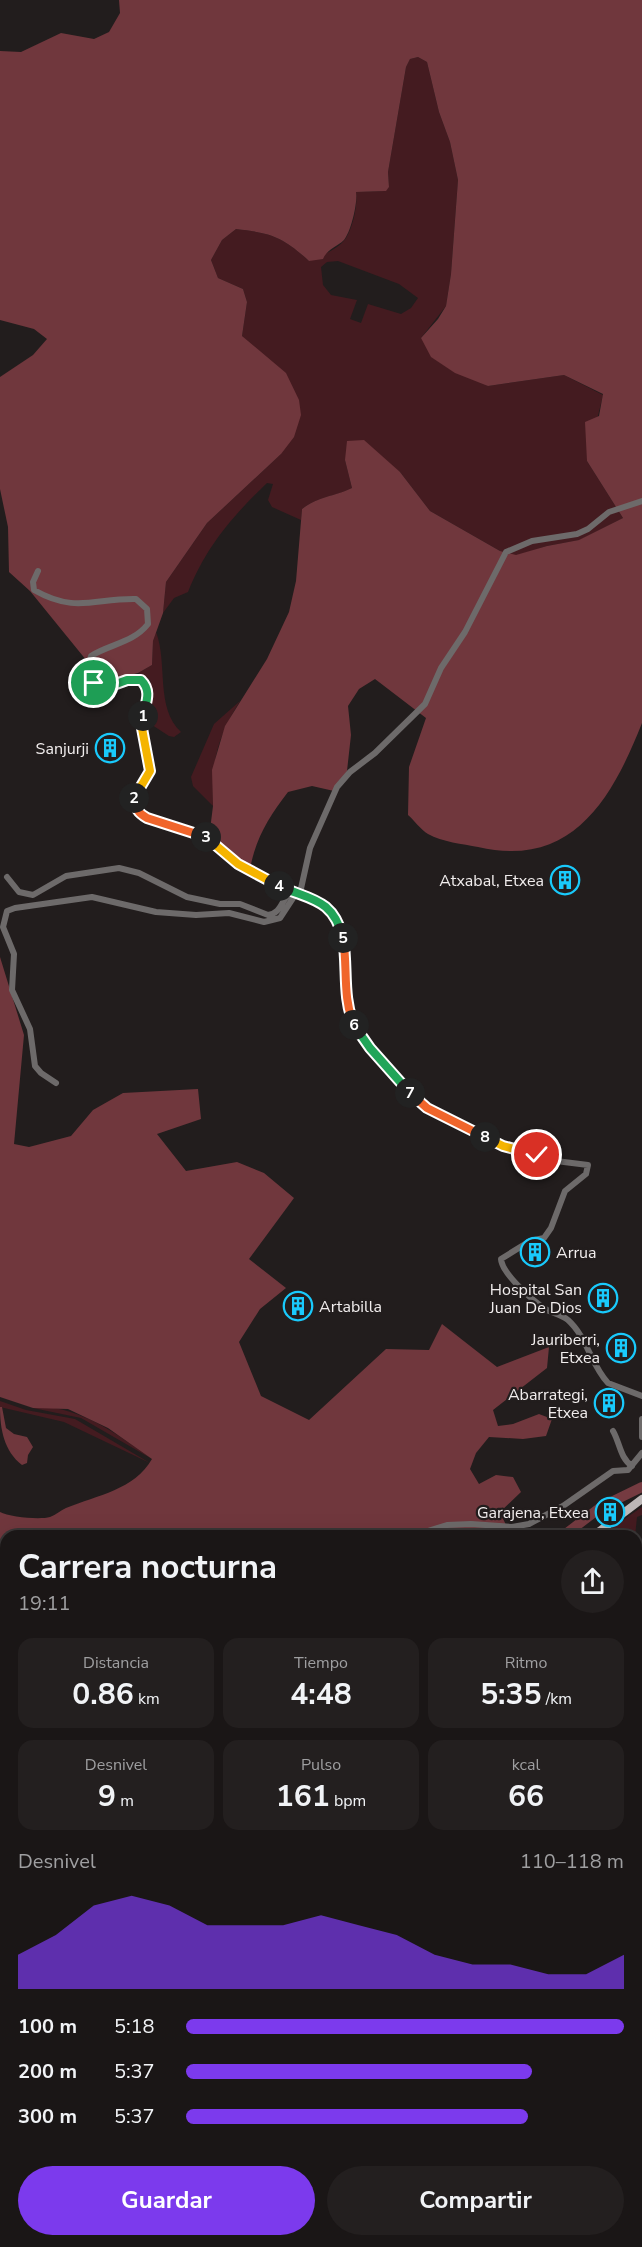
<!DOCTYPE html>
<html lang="es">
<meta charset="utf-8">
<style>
:root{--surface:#1a1616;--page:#231f1f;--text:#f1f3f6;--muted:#9f9fa1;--line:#383535;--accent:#7c3aed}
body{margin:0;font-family:"Nunito Sans",sans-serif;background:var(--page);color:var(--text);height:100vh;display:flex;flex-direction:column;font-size:22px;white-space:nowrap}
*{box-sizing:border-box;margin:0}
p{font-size:20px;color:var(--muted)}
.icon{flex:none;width:33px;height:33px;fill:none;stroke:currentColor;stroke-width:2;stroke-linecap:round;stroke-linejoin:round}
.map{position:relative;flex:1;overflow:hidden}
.panel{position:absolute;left:0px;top:1530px;width:642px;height:717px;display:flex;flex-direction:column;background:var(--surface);border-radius:18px 18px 0 0;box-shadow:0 6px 24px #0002,0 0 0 2px var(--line)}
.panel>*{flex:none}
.pin{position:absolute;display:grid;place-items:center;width:51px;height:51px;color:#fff;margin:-26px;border:3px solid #fff;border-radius:50%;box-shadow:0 2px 6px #0007}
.km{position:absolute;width:30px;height:30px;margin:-15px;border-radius:50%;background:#222;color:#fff;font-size:16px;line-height:30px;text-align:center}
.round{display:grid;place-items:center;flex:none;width:63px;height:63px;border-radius:32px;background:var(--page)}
.headline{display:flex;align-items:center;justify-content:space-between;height:102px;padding:0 18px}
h1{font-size:33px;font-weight:700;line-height:45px}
.metrics{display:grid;grid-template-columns:repeat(3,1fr);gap:9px;height:102px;padding:6px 18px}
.metrics div{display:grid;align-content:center;border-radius:15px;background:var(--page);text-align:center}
.metrics b{font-size:30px;font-weight:700}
.metrics small{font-size:16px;font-weight:400}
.metrics p{font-size:16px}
.chart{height:168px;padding:12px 18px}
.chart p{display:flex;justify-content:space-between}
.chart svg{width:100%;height:108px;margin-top:6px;fill:var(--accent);opacity:.7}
.primary-button{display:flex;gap:12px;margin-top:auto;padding:12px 18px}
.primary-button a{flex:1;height:69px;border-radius:36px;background:var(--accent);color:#fff;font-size:24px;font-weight:700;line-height:69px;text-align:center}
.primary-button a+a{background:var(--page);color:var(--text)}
ul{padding:0 18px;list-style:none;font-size:20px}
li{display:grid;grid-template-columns:96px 72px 1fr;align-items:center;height:45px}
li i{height:15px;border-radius:8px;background:var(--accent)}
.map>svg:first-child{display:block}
.green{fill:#441b20;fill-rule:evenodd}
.forest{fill:#70373d}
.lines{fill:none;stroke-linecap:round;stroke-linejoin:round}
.river{stroke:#753b41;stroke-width:10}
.minor{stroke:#6d6a6a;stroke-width:6}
.major{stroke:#bdb7b7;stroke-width:8}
.split-1-casing{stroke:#fff;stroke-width:12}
.split-2-casing{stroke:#fff;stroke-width:12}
.split-3-casing{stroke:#fff;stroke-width:12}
.split-4-casing{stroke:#fff;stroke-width:12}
.split-5-casing{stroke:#fff;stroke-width:12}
.split-6-casing{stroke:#fff;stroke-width:12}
.split-7-casing{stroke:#fff;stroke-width:12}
.split-8-casing{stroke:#fff;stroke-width:12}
.split-9-casing{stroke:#fff;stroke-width:12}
.split-1{stroke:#22a559;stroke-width:8}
.split-2{stroke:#f5b400;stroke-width:8}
.split-3{stroke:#f0652b;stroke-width:8}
.split-4{stroke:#f5b400;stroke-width:8}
.split-5{stroke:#22a559;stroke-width:8}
.split-6{stroke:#f0652b;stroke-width:8}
.split-7{stroke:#22a559;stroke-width:8}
.split-8{stroke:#f0652b;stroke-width:8}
.split-9{stroke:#f5b400;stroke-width:8}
.labels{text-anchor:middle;stroke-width:4.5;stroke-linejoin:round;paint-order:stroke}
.poi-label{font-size:16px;fill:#f1eded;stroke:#221d1d;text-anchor:end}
</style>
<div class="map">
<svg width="642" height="2247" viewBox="0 0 642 2247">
<rect width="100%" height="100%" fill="#221d1d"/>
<path class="green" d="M418,57L427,62L439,112L450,142L458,180L451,274L446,306L421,338L488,386L564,375L603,395L587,461L623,518L580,540L547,546L516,556L500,551L430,511L400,472L345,460L352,488C334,497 319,496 302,509L301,520L272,507L268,500L273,484L267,483C232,517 207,545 188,592L174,598L163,613L166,582L207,523L281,454L253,347L242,336L247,302L243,289L218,278L211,260L222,240L236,229C272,233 283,237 309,261C320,256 339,249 346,238C353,227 358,204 356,192L385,191L389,187L388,172L406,67L410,59ZM338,261L399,284L418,298L411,308L401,314L368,304L361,323L350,319L357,300L331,295L323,285L321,267L327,262Z
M156,632C168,663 155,708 181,732L174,737L169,736L146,721L152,691L150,680L138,673L152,665L153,641Z
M240,701C216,740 212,761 213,806L193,786L191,777L214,724Z
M0,1401L26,1410L75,1419L150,1463L64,1422L0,1407Z
M48,1407C88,1412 120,1436 152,1459L81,1418L33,1408Z
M642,1507V1515L637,1517L635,1536H600Z
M6,1728V1793L0,1796V1730Z
M642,2178V2247H569L566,2241H636V2194H639Z
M320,2241H445L450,2247H314L315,2242Z"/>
<path class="forest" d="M119,0H642V723C612,799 572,869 478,847C463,844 442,842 428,834C421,830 414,820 408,815L409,767L426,718L375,679L359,689L348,706L351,735L347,771L334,791L312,786L288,792C269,817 256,837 250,869L214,839L210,830L213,806L212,770L225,726L267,659L289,612L296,581L302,509C319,496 333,497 352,488L345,460L347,441L364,440L400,472L430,511L500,551L516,555L547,546L579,540L623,518L587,461L585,422L599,416L603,394L564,375L488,386L455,373L431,357L421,338L438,319L446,306L451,274L458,180L450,142L439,112L427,62L418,57L410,59L406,67L388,172L389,187L386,191L356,192C358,202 351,232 344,240C337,247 327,249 323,259L309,261C283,237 272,233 236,229L222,240L211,260L218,278L243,289L247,302L242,336L286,373L299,400L301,415L294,437L281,454L207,523L166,582L163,613L153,641L152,665L138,673L104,682L30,591L9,572L8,527L0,489V377L33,355L47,339L34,329L0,320V51L21,52L61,33L94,39L109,32L120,13Z
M0,957L24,1035L14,1144L29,1147L71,1136L93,1110L123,1093L198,1089L201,1119L157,1134L186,1171L237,1162L264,1173L294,1198L249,1259L286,1288L260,1309L239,1342L261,1396L309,1420L386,1349L429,1350L442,1324L497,1367L549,1347L547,1368L493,1410L498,1426L513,1424L539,1414L552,1419L546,1436L523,1439L489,1437L476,1453L470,1469L479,1484L496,1475L513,1477L521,1492L500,1512L511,1536H416L409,1532L377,1528L372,1536H6V1717L0,1719V1512C9,1517 40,1520 50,1517C56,1515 61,1510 66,1508C98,1495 134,1490 152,1459L108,1428L68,1409L33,1408L0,1397Z
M0,1407H2L6,1428L14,1434L27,1437L33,1447L28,1455L27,1463L22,1465C4,1451 0,1429 0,1407Z
M636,1572H642V2178L638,2194H636Z
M6,1814V2241H320L315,2242L314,2247H0V1817Z
M446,2241H522L517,2244L519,2247H450Z"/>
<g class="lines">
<path class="river" d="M470,1536H476
M563,1536L601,1507L642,1487
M0,1838L6,1832"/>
<path class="minor" d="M38,571L33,582L34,590C76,614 95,598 136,599L147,609L148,624C133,643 110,644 91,656C86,673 90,680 105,688L135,679L146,686L148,694L141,723L150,771L134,798L140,814L174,828L205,835L238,864L287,890L318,900L328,910L342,935L345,950V990L348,1011L356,1028L390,1073L427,1109L503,1146L556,1161L588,1165L586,1174L565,1191L551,1228L544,1238L530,1241L501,1259C502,1274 534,1302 547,1310C553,1313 562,1315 568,1320C587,1337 591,1365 608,1383L642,1396
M7,877L19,892L33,895L66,876L119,868L139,873L187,897L220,904H240L268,915C283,913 281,897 293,891
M300,893L310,848L337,787L350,772L375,753L425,704L441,668L465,632L506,552L532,541L577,534L588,529L609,512L642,501
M56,1083L41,1073L35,1066L30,1029L12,990L14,954L3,927L7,911L15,908L92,897L156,912L196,915L229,913L264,922L280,918L297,892
M642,1419V1437
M613,1431C620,1443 620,1458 632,1466
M412,1536L447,1525L471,1524L512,1527L529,1524L563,1506L613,1471L628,1470L642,1453
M636,1623L642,1626"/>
<path class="major" d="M593,1536L642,1499
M0,1805L6,1801"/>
</g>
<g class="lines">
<g class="split-1-casing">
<path id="split-1" d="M94,683L105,688L127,680H141C152,691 146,702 143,716"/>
</g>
<g class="split-2-casing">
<path id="split-2" d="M134,798L150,771L141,723L143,716"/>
</g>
<g class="split-3-casing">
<path id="split-3" d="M134,798C135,808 138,813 147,818L206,837"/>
</g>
<g class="split-4-casing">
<path id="split-4" d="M206,837L238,864L279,886"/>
</g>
<g class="split-5-casing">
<path id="split-5" d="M279,886C310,900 333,898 343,938"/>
</g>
<g class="split-6-casing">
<path id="split-6" d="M343,938C348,968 342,996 354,1025"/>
</g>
<g class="split-7-casing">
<path id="split-7" d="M354,1025L370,1048L410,1093"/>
</g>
<g class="split-8-casing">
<path id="split-8" d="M410,1093L427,1108L485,1137"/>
</g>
<g class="split-9-casing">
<path id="split-9" d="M485,1137L503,1146L537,1155"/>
</g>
<use href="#split-1" class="split-1"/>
<use href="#split-2" class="split-2"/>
<use href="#split-3" class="split-3"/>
<use href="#split-4" class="split-4"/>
<use href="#split-5" class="split-5"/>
<use href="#split-6" class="split-6"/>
<use href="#split-7" class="split-7"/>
<use href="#split-8" class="split-8"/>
<use href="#split-9" class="split-9"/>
</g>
<defs>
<g id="building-ring" transform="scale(1.5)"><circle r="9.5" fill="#221d1d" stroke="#19cafc" stroke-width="1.5"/><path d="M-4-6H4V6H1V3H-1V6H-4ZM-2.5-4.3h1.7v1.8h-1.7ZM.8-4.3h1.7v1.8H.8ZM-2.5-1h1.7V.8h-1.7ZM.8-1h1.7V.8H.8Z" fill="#19cafc"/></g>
</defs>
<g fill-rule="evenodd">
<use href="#building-ring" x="110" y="748"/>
<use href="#building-ring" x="565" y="880"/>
<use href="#building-ring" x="535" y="1252"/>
<use href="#building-ring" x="603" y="1298"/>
<use href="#building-ring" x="298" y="1306"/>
<use href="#building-ring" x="621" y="1348"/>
<use href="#building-ring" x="609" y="1403"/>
<use href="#building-ring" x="610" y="1512"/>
</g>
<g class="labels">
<g class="poi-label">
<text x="89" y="754">Sanjurji</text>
<text x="544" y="886">Atxabal, Etxea</text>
<text x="556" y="1258" text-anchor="start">Arrua</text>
<text x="582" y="1295">Hospital San<tspan x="582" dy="18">Juan De Dios</tspan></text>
<text x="319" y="1312" text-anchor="start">Artabilla</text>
<text x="600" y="1345">Jauriberri,<tspan x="600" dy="18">Etxea</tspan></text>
<text x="588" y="1400">Abarrategi,<tspan x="588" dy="18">Etxea</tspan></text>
<text x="589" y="1518">Garajena, Etxea</text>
</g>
</g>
</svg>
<div class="pin" style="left:94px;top:683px;background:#1e9e55"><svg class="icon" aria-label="arrive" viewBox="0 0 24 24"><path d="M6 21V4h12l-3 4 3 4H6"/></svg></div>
<div class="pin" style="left:537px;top:1155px;background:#d93025"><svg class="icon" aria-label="check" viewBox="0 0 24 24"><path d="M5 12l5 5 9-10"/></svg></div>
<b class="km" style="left:143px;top:716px">1</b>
<b class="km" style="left:134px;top:798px">2</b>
<b class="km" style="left:206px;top:837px">3</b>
<b class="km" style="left:279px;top:886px">4</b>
<b class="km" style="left:343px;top:938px">5</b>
<b class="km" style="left:354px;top:1025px">6</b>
<b class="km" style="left:410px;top:1093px">7</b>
<b class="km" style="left:485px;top:1137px">8</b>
<section class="panel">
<div class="headline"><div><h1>Carrera nocturna</h1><p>19:11</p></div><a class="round"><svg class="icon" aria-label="share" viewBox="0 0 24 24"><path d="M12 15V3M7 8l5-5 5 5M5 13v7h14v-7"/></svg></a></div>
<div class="metrics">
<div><p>Distancia</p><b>0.86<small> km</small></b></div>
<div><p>Tiempo</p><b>4:48</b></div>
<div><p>Ritmo</p><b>5:35<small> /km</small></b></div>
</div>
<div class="metrics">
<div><p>Desnivel</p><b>9<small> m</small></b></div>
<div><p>Pulso</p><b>161<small> bpm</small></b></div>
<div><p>kcal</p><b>66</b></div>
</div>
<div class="chart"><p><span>Desnivel</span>110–118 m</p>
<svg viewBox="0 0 160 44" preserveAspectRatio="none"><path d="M0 44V30L10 22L20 10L30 6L40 10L50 18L60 18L70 18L80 14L90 18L100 22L110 30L120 34L130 34L140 38L150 38L160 30V44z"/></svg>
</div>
<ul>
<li><b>100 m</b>5:18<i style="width:100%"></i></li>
<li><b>200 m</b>5:37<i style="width:79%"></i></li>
<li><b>300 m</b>5:37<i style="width:78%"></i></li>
</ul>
<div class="primary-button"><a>Guardar</a><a>Compartir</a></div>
</section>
</div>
